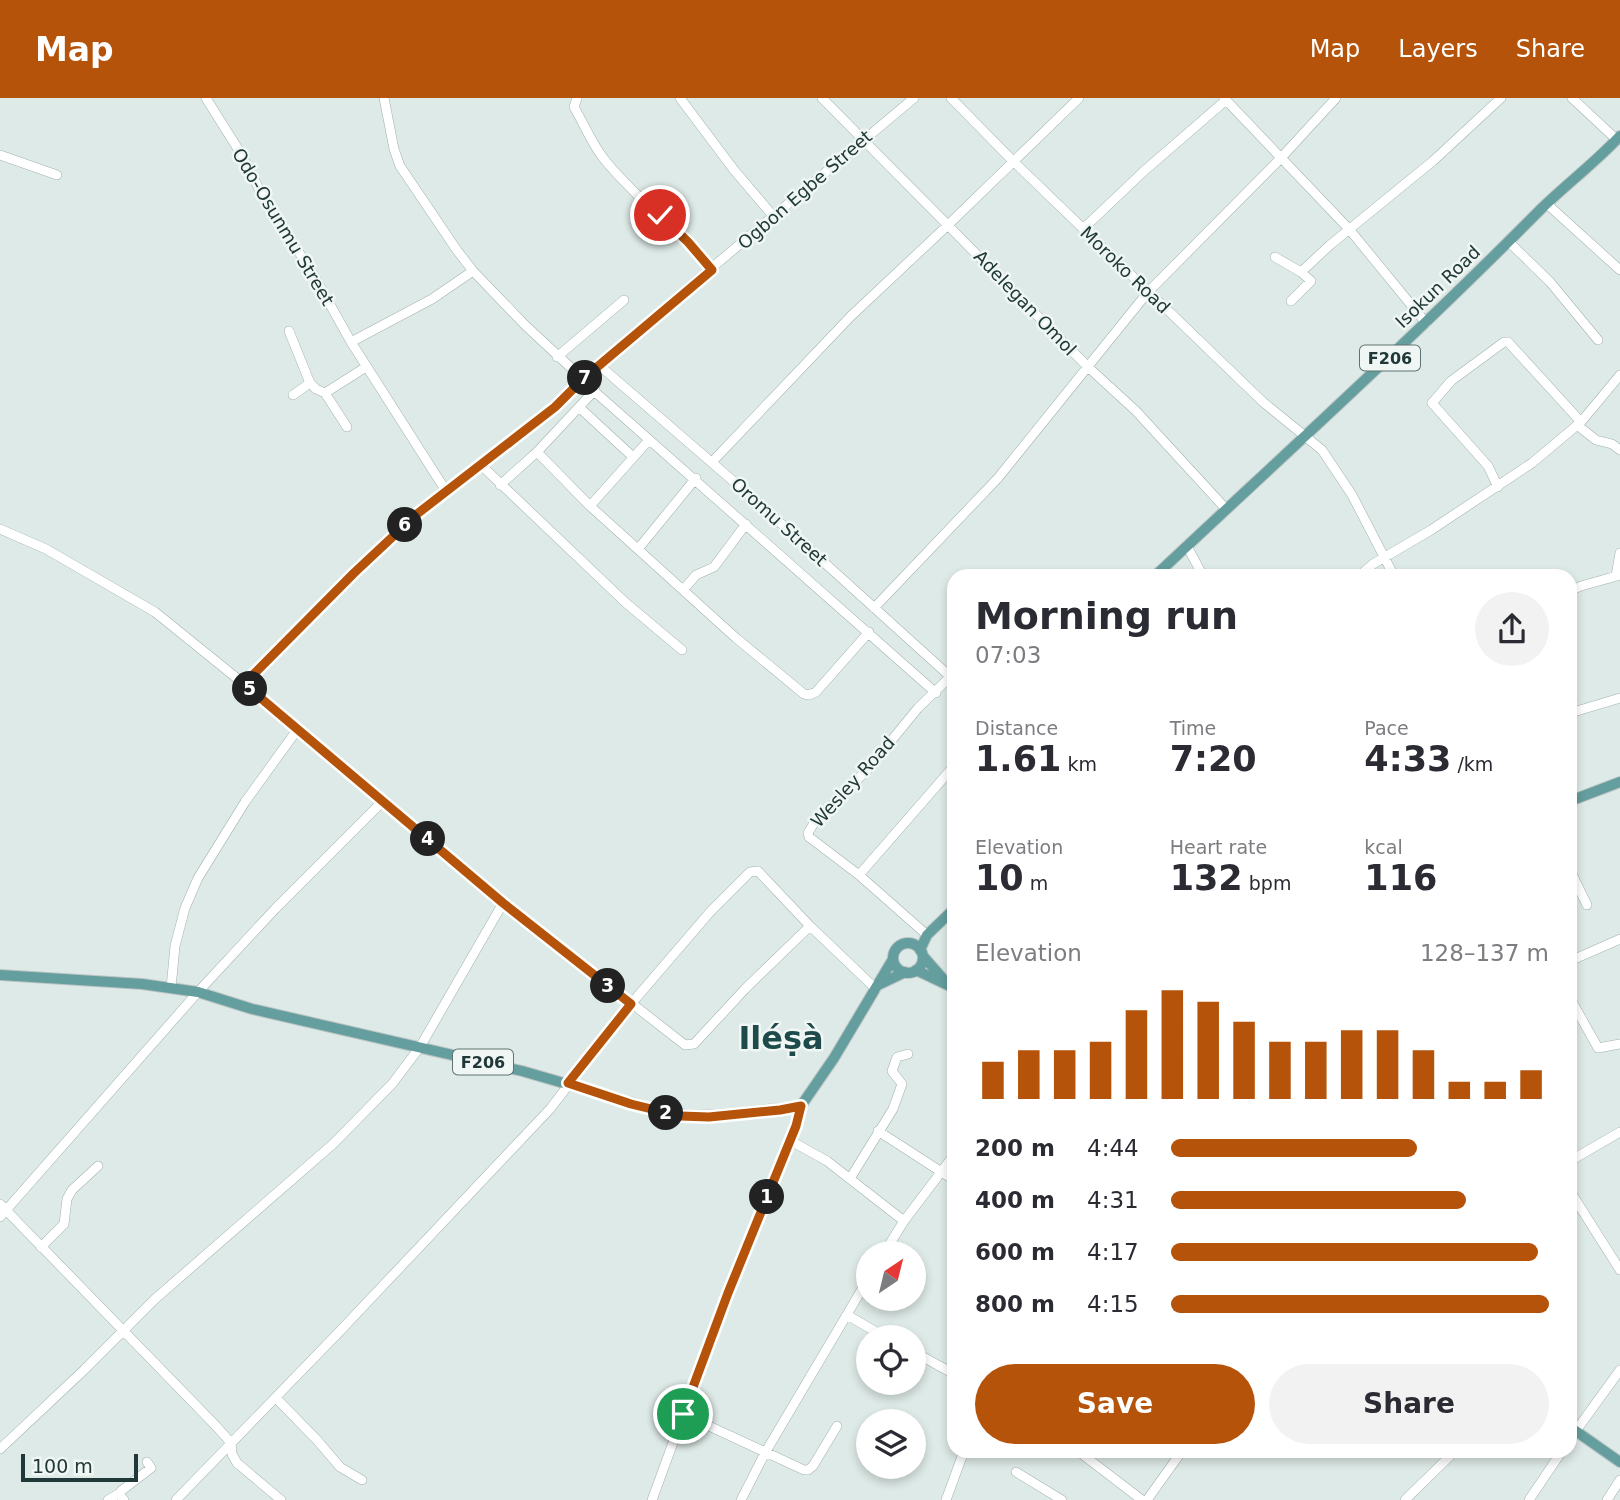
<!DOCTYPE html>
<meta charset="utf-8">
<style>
:root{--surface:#fff;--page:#f2f2f3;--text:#2b2b33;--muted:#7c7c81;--accent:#b45309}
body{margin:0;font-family:"DejaVu Sans",sans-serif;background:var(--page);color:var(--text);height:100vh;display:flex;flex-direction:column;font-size:26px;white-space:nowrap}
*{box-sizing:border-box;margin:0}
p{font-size:23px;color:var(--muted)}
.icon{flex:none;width:38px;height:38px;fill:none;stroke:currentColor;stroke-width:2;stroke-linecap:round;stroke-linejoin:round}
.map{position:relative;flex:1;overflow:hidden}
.sheet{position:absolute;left:947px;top:471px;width:630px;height:889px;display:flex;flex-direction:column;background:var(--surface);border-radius:21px;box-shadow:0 4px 10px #0003}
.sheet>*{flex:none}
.needle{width:46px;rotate:35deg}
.fabs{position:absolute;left:856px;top:1143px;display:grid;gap:14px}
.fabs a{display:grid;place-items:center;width:70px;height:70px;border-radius:50%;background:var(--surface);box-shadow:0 4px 10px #0003;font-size:35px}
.scale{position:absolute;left:21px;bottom:18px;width:117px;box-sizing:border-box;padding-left:7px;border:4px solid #203938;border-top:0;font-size:19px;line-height:24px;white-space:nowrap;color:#203938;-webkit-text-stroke:5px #eff6f4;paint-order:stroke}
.pin{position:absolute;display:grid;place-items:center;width:60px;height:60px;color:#fff;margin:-30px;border:4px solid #fff;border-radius:50%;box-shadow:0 2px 7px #0007}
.km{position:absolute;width:35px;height:35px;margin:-18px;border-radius:50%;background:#222;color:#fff;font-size:19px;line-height:35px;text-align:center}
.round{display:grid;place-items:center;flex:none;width:74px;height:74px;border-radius:37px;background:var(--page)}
.summary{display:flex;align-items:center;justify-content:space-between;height:119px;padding:0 28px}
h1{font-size:38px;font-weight:800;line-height:52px}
.stats{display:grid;grid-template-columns:repeat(3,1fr);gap:10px;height:119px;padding:7px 28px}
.stats div{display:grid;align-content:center}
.stats b{font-size:35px;font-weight:800}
.stats small{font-size:19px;font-weight:400}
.stats p{font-size:19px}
.chart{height:196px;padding:14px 28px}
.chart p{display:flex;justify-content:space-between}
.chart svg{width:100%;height:126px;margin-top:7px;stroke:var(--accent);stroke-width:6}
.primary-button{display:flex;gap:14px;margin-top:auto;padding:14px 28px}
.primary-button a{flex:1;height:80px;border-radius:42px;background:var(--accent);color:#fff;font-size:28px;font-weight:800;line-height:80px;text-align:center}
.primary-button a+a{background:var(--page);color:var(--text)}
ul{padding:0 28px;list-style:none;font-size:23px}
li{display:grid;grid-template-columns:112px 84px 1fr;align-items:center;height:52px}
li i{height:18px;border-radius:9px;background:var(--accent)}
header{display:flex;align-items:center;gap:42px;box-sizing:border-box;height:98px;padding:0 35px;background:var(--accent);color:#fff}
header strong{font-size:33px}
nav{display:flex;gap:38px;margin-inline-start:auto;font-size:24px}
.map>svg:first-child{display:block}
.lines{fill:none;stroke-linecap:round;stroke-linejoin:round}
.minor-casing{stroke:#a1b1af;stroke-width:10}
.major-casing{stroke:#bcc4c3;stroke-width:12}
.minor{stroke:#fff;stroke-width:9}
.major{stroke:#649e9e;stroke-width:10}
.route-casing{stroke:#fff;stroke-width:14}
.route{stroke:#b45309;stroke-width:9}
.labels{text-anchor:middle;stroke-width:5;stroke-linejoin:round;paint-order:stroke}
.shield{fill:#eff6f4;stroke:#5e7270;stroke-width:2}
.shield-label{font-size:16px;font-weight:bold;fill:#203938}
.street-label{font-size:18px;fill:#203938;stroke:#eff6f4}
.town-label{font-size:32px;font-weight:bold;fill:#1d4a4a;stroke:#eff6f4}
</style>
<header>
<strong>Map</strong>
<nav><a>Map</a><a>Layers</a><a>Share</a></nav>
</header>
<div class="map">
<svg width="1620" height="1402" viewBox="0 0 1620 1402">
<rect width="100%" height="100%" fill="#deeae7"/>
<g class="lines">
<g class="minor-casing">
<path id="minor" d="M206,0L243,59L263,99L313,176L351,244L446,393
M384,0L394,51L400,68L456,151L473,173L525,227L583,281
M577,0L574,9C584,26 592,46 604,61C636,101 679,132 712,172
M680,0L734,72L774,119
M822,0L1088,269L1136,313L1226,411
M951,0L1014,64L1263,304L1322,352L1352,397L1394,478
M1224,0L1349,131L1426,225
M1572,0L1617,42
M0,57L57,77
M1547,106L1620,172
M1083,131L1144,73L1226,2
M1509,144L1550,184L1598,242
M1275,159L1301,174L1330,147L1433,63L1501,0
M1291,203L1311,183L1301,174
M289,233L310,285L293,297
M351,244L432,201L473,173
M557,259L624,202
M600,268L754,401L954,582
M310,285L316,291L325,295L366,269
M594,293L936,595
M325,295L347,329
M580,310L633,359
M1577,327L1596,342L1612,346L1620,352
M537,354L590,408L736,540L804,596L809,597L816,594L869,534
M712,364L851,218L948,127L1079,0
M482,368L626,505L682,552
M500,387L537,354L594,293L597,280L595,272
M1498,389L1488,368L1432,305L1451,283L1504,244H1508L1581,324
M590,408L648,343
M0,431L46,451L155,514L244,586L503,805L685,947L694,946L745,891L810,828
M1187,448L1203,478
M638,451L696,380
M1359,478L1373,466L1431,432L1532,365L1581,324L1620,277
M1616,478L1620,455
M683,492L696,477L714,469L746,426
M1570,493L1581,488L1620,477
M874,510L998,380L1148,194L1280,61L1336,0
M244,586L354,475L417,416L555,309L583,281L696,183L914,0
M1570,615L1620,600
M1570,772L1587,807
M859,777L954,668
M927,837L859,777L809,739L808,735L814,725L869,670L918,610L950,579
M1570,863L1620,841
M171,890L175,848L185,810L198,780L245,704L297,632
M1570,900L1598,950L1620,946
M878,1033L954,1082
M791,1043L827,1063L904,1123
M1570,1063L1620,1034
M851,1079L893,1011L902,986L892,973L897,959L908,956
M1570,1093L1620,1172
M0,1106L217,1329L231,1345L232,1356L237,1365L281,1402
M0,1119L198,894L275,811L383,703
M41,1149L64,1126L67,1101L72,1092L98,1068
M884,1155L904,1123L954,1057
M847,1217L885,1239
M914,1254L954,1276
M276,1300L317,1342L340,1369L362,1382
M683,1316L804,1372H808L813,1368L837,1328
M1570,1341L1620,1272
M0,1351L84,1272L155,1201L333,1046L392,986L420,949L503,805
M1078,1353L1142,1402
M1016,1374L1062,1402
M108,1402L120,1395
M124,1402L120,1397L121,1393L151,1370L147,1364
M176,1402L340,1233L550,1011L631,906L710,814L750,774L758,773L810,828L876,891
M652,1402L728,1195L796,1028L801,1008
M741,1402L765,1355L868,1181
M946,1402L964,1353
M1147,1402L1182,1353
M1405,1402L1455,1353
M1529,1402L1562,1353
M1607,1402L1620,1382"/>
</g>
<g class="major-casing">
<path id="major" d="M1155,478C1284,357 1414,239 1538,114C1564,88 1595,65 1620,38
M1570,703L1620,684
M893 860a15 15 0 1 1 30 0a15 15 0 1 1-30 0Z
M920,852L927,837L954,811
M923,858L944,882
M916,872L954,890
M0,877L142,886L198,894L252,911L522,973L660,1013C694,1021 724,1017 758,1013C772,1011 786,1011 801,1008L834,960L893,861
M878,887L905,874
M1570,1329L1620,1364"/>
</g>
<use href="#minor" class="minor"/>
<use href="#major" class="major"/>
</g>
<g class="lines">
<g class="route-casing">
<path id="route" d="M660,117L688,144L712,172L583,281L555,309L417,416L354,475L244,586L503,805L631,906L568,985L631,1006L680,1018L709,1019L780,1012L801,1008L796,1028L728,1195L683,1316"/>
</g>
<use href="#route" class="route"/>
</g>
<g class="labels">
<g class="shield">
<rect x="1360" y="247.5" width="60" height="25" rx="5"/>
<rect x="453" y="951.5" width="60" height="25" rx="5"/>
</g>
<g class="shield-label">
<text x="1390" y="266">F206</text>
<text x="483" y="970">F206</text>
</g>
<g class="street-label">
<text transform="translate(805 92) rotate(-41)" y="6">Ogbon Egbe Street</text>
<text transform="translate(283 129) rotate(59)" y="6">Odo-Osunmu Street</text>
<text transform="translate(1125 172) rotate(44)" y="6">Moroko Road</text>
<text transform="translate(1438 189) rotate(-44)" y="6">Isokun Road</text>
<text transform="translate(1025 205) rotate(46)" y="6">Adelegan Omol</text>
<text transform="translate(779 424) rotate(42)" y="6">Oromu Street</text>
<text transform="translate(853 684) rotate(-48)" y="6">Wesley Road</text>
</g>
<g class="town-label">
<text x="781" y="951">Iléṣà</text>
</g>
</g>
</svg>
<div class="fabs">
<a><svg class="needle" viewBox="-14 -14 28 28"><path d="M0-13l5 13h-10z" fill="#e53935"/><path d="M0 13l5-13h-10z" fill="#7c7c81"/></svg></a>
<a><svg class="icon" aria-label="locate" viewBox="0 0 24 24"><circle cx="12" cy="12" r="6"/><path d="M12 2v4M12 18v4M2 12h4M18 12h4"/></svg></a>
<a><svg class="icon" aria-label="layers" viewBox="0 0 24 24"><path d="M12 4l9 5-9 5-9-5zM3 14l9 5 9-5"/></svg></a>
</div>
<div class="scale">100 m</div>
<div class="pin" style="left:683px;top:1316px;background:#1e9e55"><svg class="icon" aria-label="arrive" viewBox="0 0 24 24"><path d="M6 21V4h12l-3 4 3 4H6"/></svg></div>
<div class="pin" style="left:660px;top:117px;background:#d93025"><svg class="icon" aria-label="check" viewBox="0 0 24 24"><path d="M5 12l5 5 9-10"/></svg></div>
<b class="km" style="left:767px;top:1099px">1</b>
<b class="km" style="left:666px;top:1015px">2</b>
<b class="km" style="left:608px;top:888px">3</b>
<b class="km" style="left:428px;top:741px">4</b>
<b class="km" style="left:250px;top:591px">5</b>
<b class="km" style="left:405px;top:427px">6</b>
<b class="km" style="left:585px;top:280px">7</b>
<section class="sheet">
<div class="summary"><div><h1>Morning run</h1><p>07:03</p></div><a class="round"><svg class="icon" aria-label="share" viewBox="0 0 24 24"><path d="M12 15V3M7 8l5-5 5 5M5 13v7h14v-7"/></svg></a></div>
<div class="stats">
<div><p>Distance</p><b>1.61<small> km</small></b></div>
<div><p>Time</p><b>7:20</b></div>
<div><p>Pace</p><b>4:33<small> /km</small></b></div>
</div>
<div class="stats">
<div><p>Elevation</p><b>10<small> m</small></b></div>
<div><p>Heart rate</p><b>132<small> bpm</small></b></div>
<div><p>kcal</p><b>116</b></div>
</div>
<div class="chart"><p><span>Elevation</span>128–137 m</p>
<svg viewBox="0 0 160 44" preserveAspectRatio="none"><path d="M5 44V31M15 44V27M25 44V27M35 44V24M45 44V13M55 44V6M65 44V10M75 44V17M85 44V24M95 44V24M105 44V20M115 44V20M125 44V27M135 44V38M145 44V38M155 44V34"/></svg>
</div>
<ul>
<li><b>200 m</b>4:44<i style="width:65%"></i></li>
<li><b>400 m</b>4:31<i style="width:78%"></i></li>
<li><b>600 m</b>4:17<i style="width:97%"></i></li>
<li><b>800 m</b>4:15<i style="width:100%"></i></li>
</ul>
<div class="primary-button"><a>Save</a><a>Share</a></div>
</section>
</div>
